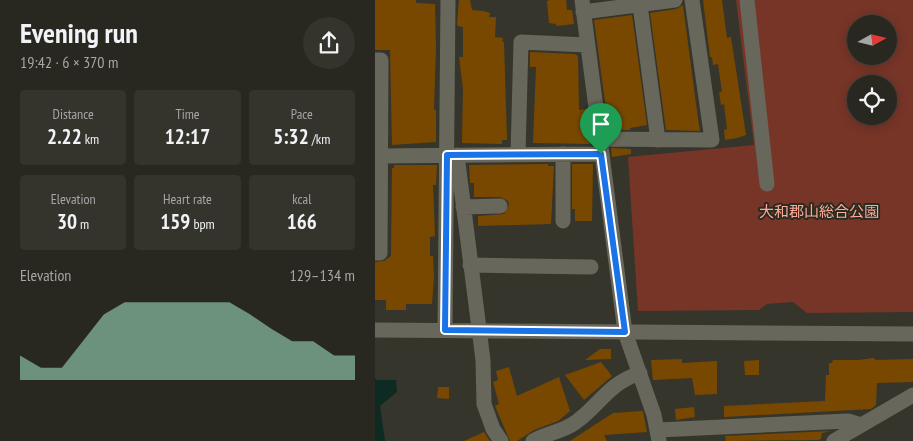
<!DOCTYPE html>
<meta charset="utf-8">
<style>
:root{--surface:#282820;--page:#34342d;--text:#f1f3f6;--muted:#a5a6a5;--line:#44443e;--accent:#8abfa5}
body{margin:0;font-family:"PT Sans Narrow","Noto Sans JP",sans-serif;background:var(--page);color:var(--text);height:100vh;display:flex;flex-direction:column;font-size:19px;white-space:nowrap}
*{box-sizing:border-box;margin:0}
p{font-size:16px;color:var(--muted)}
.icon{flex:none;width:28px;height:28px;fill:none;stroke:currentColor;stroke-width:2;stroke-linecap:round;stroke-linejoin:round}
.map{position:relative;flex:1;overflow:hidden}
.drawer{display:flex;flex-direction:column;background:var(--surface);width:375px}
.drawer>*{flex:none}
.needle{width:32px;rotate:82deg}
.buttons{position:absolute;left:472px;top:15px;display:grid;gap:10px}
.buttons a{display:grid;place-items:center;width:50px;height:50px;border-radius:50%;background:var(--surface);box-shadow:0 2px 12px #0003,0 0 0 1px var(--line);font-size:25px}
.pin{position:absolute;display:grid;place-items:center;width:42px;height:42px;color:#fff;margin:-51px -21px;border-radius:50% 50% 50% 0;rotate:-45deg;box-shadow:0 0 5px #0007}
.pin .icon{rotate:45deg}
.round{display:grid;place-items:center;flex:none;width:52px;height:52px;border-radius:26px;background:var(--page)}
.overview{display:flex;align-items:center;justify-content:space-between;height:85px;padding:0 20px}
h1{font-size:28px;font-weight:600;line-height:38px}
.metrics{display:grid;grid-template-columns:repeat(3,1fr);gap:8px;height:85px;padding:5px 20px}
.metrics div{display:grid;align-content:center;border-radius:5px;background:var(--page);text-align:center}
.metrics b{font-size:21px;font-weight:600}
.metrics small{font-size:14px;font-weight:400}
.metrics p{font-size:14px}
.chart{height:140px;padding:10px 20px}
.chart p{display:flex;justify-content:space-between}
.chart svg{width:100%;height:90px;margin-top:5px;fill:var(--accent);opacity:.7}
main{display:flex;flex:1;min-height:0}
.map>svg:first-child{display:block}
.green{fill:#773528;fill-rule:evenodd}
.water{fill:#0d2b22}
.building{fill:#794800}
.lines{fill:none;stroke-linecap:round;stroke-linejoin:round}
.minor{stroke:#68675c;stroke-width:15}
.route-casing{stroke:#fff;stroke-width:10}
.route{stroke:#1a73e8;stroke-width:6}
.labels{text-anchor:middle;stroke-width:4;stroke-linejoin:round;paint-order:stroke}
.park-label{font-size:15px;fill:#fda997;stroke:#2c2b21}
</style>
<main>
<section class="drawer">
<div class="overview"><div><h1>Evening run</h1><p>19:42 · 6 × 370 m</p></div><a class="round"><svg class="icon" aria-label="share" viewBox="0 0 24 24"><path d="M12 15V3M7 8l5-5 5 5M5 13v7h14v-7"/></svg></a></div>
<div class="metrics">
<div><p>Distance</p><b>2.22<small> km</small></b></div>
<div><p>Time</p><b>12:17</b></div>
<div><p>Pace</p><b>5:32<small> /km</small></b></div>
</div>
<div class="metrics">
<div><p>Elevation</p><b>30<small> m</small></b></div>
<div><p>Heart rate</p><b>159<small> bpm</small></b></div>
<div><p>kcal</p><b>166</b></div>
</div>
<div class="chart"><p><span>Elevation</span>129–134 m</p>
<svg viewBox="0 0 160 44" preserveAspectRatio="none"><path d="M0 44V32L10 38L20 38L30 25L40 12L50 6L60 6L70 6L80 6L90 6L100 6L110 12L120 19L130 25L140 25L150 32L160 32V44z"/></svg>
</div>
</section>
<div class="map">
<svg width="538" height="441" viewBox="0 0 538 441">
<rect width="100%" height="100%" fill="#36352b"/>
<path class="green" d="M361,0H538V312L432,313L418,302L392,304L384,310L263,311L253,157L379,145ZM481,24H514V56H481ZM481,84H514V116H481Z"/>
<path class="water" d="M0,378L2,380H21L22,392L5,406L10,441H0Z"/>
<path class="building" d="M0,0H41V3L60,4L61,47L59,110H61V142L17,145L15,50H0Z
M84,0H95L97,10L108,11L115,13L114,17H121L120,37L128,38L127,42H129L132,140H127V144L87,143L88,89L84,57H88V27L83,26L82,24Z
M175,0H191L192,10H197L199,24L181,26V24L174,23L172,1Z
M328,0H347L352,38L356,37L371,135L362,138L350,140L349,130L352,129L349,104L346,105L344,92H347L343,64L338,65L337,57H335Z
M308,5L323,119L325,131L291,130L275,13L301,9Z
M257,15L272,125L255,128V130H240L237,108L231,109L219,20Z
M155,52L200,54L203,56L204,110L212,109L215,144L158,143L161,67H155Z
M236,148L256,149V154L237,157Z
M173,164V166H179L176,224L103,226V216L129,214L134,205L133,201L125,197H99V183H95L94,165Z
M197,164H218L217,221H200V209H197Z
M19,165H62L61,185H58L60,236L55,237V256H58L59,277L57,304H31V310H11V300H0V262L9,261L16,256L17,168H19Z
M225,349H236V359L210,360Z
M498,358L501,360L538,359V382L502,383L501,405L496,409L349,417V406L450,401L451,375H454V363H457L458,360H484Z
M307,359V363L342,361V394L320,395L317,378L278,380L276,360Z
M384,360V375H370L369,361Z
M226,362L237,376L209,400L190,375Z
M134,367L142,396L184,377L195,411L183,421L159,430L142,441H135L120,406L124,404L118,382L123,380L121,371Z
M63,387H74V399L62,398Z
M319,407L320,417L301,420L300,409Z
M268,411L272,432L229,435L232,441H195L238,413Z
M456,431L447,433L446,439L443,440L351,441L350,436Z
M109,432L115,441H89Z"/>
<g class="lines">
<path class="minor" d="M207,0L250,332L279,415L284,441
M372,0L392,184
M265,5L283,140
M208,12L300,0
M0,60H6L5,253H0
M225,139L337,140L317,0
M143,154L146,42L212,45
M82,155L108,360L109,404L118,429L126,441
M5,156L227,154
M88,207L125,206
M188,221V154
M95,265L216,267
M0,330L538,334
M70,330L73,0
M283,430L473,421L486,425
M158,441C172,433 188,432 201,422C226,404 231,385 265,373
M459,441L538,395"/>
</g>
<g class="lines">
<g class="route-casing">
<path id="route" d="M226,154L250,332L70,330L72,155Z"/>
</g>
<use href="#route" class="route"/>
</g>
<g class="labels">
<g class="park-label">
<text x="444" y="217">大和郡山総合公園</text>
</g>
</g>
</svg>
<div class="buttons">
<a><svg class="needle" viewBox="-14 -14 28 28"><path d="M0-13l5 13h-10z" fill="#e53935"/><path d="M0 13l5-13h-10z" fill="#a5a6a5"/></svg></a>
<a><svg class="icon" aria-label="locate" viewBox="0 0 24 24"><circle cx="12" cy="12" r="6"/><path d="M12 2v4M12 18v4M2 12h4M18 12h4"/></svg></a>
</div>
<div class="pin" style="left:226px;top:154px;background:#1e9e55"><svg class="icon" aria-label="arrive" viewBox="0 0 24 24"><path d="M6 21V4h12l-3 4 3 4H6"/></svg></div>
</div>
</main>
